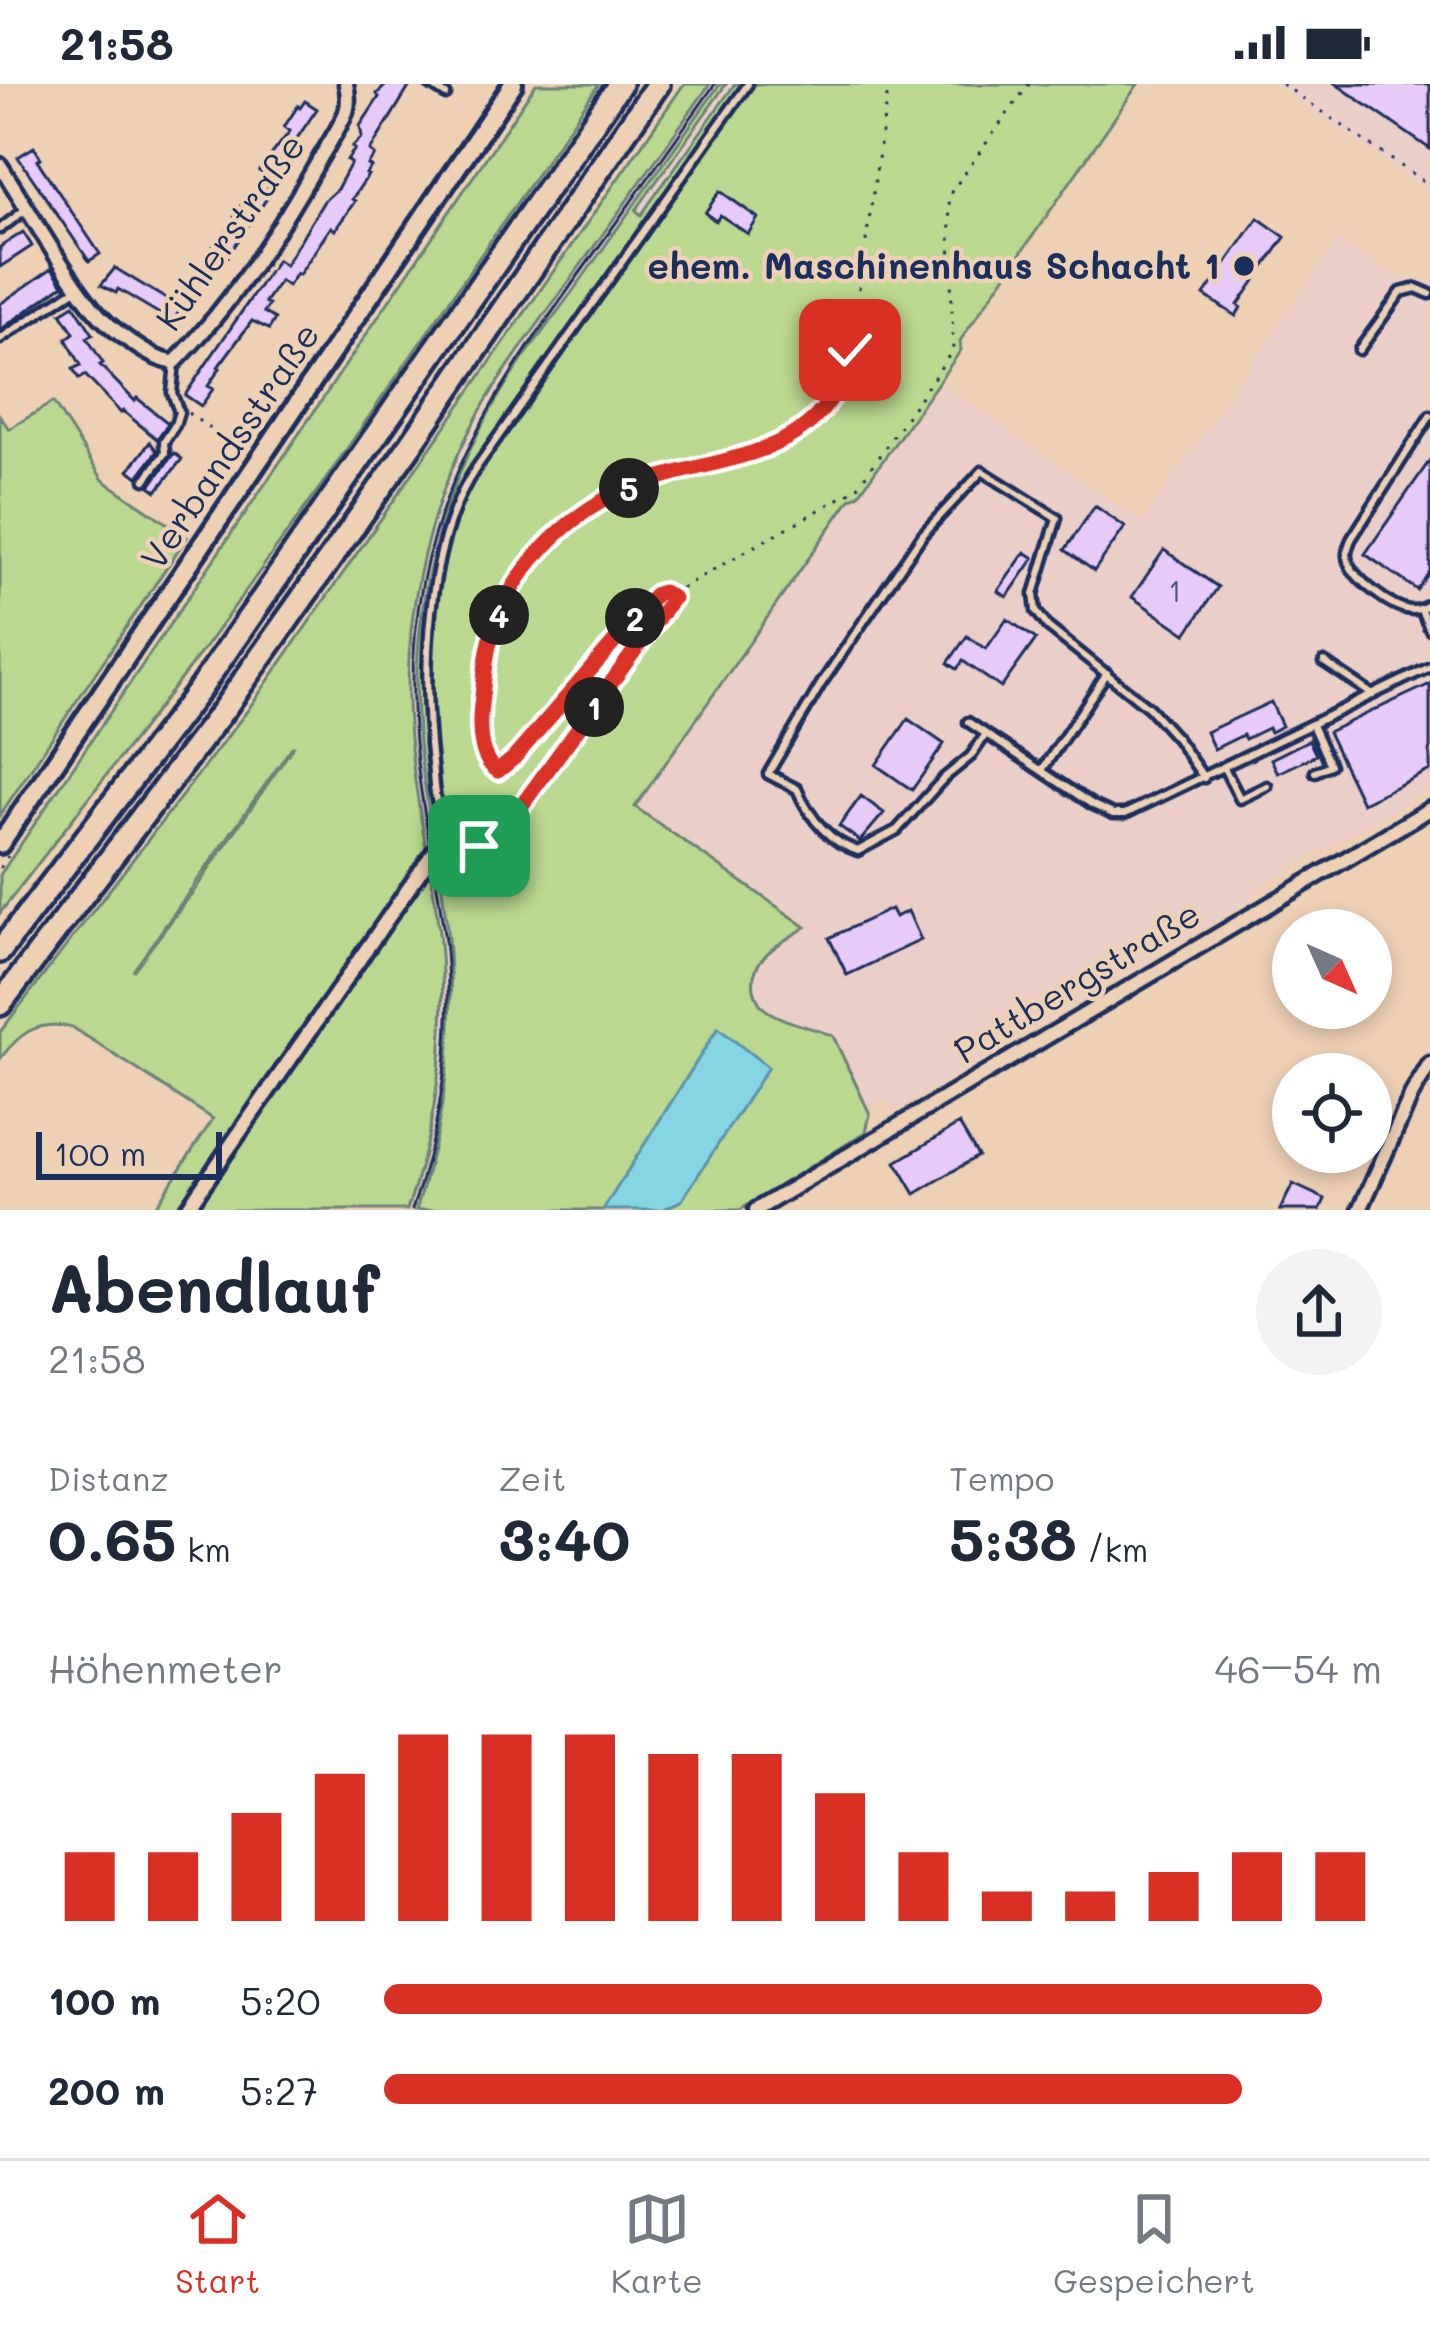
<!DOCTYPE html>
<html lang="de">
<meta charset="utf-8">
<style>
:root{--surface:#fff;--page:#f2f2f3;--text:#1f2937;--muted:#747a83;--line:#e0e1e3;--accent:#d93025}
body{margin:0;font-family:Mali,sans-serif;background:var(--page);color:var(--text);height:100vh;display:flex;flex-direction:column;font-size:45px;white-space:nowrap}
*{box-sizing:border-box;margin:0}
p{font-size:39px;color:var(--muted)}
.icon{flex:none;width:66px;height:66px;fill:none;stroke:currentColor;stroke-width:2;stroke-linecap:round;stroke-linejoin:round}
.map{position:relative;height:1126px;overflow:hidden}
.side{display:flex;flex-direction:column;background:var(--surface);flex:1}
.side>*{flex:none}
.needle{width:78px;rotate:135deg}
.controls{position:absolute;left:1272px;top:825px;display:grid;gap:24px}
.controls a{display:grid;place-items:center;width:120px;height:120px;border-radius:50%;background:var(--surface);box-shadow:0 6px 18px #0003;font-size:60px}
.scale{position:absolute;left:36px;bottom:30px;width:186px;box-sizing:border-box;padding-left:12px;border:6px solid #1b2f5e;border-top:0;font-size:33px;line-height:42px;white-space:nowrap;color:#1b2f5e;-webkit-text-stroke:9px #eed0b4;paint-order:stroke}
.pin{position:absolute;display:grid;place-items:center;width:102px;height:102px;color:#fff;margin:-51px;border-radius:24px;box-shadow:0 6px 18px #0006}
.km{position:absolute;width:60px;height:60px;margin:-30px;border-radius:50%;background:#222;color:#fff;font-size:33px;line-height:60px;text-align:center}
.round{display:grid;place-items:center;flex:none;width:126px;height:126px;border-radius:63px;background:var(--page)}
.summary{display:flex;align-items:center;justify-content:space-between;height:204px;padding:0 48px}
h1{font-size:66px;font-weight:800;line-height:90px}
.stats{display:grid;grid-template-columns:repeat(3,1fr);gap:18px;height:204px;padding:12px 48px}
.stats div{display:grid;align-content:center}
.stats b{font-size:60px;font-weight:800}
.stats small{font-size:33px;font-weight:400}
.stats p{font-size:33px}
.chart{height:336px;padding:24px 48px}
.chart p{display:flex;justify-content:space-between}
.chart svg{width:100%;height:216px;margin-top:12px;stroke:var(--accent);stroke-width:6}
ul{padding:0 48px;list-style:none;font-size:39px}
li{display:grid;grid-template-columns:192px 144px 1fr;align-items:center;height:90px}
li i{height:30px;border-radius:15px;background:var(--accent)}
.status{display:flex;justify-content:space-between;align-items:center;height:84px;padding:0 60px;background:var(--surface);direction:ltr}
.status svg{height:33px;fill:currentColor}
.dock{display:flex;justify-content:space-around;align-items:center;height:168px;border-top:3px solid var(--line);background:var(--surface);font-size:33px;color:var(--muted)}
.dock a{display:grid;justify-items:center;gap:6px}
.dock .active{color:var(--accent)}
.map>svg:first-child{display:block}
.built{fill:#eccec8}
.green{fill:#bbd890;stroke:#6b8477;stroke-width:3;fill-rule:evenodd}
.water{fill:#85d5e2;stroke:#5b93ad;stroke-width:3}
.building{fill:#e8caf8;stroke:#1b2f5e;stroke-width:3}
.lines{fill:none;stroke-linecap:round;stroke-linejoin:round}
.service-casing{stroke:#1b2f5e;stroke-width:15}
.minor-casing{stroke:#1b2f5e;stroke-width:21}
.secondary-casing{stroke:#1b2f5e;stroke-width:26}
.motorway-casing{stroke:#1b2f5e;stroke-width:30}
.path{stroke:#1b2f5e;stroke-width:3;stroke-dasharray:3 9;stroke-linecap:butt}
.service{stroke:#eed0b4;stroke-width:6}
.minor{stroke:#eed0b4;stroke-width:12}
.secondary{stroke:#eed0b4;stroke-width:16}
.motorway{stroke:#eed0b4;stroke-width:21}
.rail{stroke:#1b2f5e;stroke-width:3}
.route-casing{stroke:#fff;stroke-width:24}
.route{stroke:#d93025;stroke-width:15}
.poi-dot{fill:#1b2f5e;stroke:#eed0b4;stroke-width:4.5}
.labels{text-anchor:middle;stroke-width:9;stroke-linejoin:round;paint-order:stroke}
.number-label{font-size:30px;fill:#4e5684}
.street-label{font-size:36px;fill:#1b2f5e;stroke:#eed0b4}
.poi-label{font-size:36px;font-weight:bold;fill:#1b2f5e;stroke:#eed0b4;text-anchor:end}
</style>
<div class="status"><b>21:58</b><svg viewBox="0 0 49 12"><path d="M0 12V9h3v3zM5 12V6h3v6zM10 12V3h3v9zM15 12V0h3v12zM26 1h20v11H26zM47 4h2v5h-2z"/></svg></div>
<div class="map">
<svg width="1430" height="1126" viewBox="0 0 1430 1126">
<rect width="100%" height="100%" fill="#eed0b4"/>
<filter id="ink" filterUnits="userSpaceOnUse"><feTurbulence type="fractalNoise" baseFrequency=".00833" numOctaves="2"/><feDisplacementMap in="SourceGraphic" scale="24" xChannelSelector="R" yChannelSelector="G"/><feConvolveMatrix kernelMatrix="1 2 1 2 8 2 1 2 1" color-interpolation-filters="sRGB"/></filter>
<g filter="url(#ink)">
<path class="built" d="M710,0H720L505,302L471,362L441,436L423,517L417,579V632L422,682L450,868L451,946L448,995L434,1065L416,1126H407L436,1019L444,934L437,832L411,661L408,617L409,565L415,516L428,453L462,363L495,303Z
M726,0H735L642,131L635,127Z
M1275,0H1430V108Z
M1339,155L1396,194L1428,196L1430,193V705L1262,801L1251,816L894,1028L887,1015L868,1024L833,952L772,930L763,925L755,911L753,890L762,873L805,842L635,724L850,415L860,410L939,298L1142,438Z"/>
<path class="green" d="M536,0H599L328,392L206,562L0,829V791Z
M684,0H710C664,64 618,128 573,192C546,229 518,266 494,304C435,397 407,505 408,615C409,687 427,759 437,831C450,932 441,1030 407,1126H153L213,1035L72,943C37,936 21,948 0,975V948L247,627ZM293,663L196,804L133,887L292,663Z
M720,0H726L636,126L641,131L735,0H1138L960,257L961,266L859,410L850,415L635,723L806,843C783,858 749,872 754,905C756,915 760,923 769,928C788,940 813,943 833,952L870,1030L866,1048L740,1126H662L682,1116L718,944L603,1126H416C450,1020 459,923 443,812C435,753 420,693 417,633C413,522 438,415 494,320C520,275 553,235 583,193C628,129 674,64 720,0Z
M53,318L103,396L187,453L0,731V332L9,345Z"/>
<path class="water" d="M718,944L768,983L682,1116L662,1126H603Z"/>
<path class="building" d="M387,0H411L370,67L375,71L368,81L371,83L366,90L368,91L352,115L355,117L335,146L331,143L299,191L296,189L288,202L280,197L265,218L269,221L264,228L275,235L269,245L252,237L218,283L220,284L208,302L213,305L201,322L185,311L277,176L285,181L324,117L337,105L351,79L347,76L355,65L352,63L362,53L360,42L379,13L377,10Z
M1336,0H1430V65Z
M305,17L317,25L289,66L293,69L263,111L267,114L219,185L205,175L218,155L221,157L243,118L247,112L250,114L265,91L259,87L290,47L284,43L298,22L300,24Z
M34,63L41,74L38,76L41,82L100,170L89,177L18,73Z
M720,107L758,134L748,150L720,131L716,137L705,129Z
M1258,134L1285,153L1238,221L1241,223L1236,232L1204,211Z
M23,148L32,162L0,183V163Z
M52,184L63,201L0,246V220Z
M115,184L181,224L173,238L118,205L116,209L101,201Z
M74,221L93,250L87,254L103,279L100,281L135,317L137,314L168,339L157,355L123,327L121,329L85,291L79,295L73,285L81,281L66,255L74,249L61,229Z
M150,358L157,367L138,393L129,386Z
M174,369L182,375L157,407L150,402Z
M1430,376V487L1417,506L1365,470Z
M1095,422L1125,443L1094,487L1065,466Z
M1164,466L1218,503L1186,550L1132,513Z
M1025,468L1034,474L1007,513L998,507Z
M1007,535L1036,555L1001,604L963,577L957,585L948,579L967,552L986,565Z
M1430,600V686L1362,719L1328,648Z
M1271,618L1282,642L1270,648L1268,644L1245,655L1243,651L1214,665L1206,648Z
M908,635L944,660L912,706L876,681Z
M1309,656L1316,671L1278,689L1271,675Z
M861,712L884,729L860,757L839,742Z
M891,825L895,833L908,827L921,856L847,891L829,854Z
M959,1040L978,1072L915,1110L896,1078Z
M1293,1100L1325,1115L1320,1126H1280Z"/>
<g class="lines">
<g class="service-casing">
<path id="service" d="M429,0L446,11
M0,145L26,125
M0,255L76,205
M1359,266L1401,208L1416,204L1430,210
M1430,332L1352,454C1350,457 1346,469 1347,472C1348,491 1385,518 1402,524C1413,528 1421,526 1430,520
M145,396L165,369L164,358L175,341L179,328L172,309L175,278
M1421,526L1430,546
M1324,578L1373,611
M968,638L1093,721L1113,730H1125L1430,583
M1312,641L1330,681L1315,688
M986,650L971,672L944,694L897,746L858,767C827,757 809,733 797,705L768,690L821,600L923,450L982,387L1057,434L1034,510L1036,527L1048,543L1149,624L1177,655L1204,694
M1224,684L1240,715L1267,702
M1042,686L1107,589
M492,762L484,764L479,762C467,752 446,740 439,725C433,712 434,694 432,680C422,592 425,459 476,384L748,0"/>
</g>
<g class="minor-casing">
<path id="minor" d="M0,81C30,128 58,179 92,223C107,242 151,278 175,278C232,220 278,148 318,78C327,62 339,45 346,28C349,19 348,9 346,0
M186,1126L453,740
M756,1126L1430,725
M1360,1126L1412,1010L1430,980"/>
</g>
<g class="secondary-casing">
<path id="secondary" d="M0,760L513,0"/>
</g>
<g class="motorway-casing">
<path id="motorway" d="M0,867L199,606L620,0
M0,920L224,625L412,359L658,0"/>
</g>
<path class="path" d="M1282,0L1430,102
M188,329L244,369
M673,515L663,508L656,510L504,685L498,687L488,681C475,645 479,599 489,562C508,491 563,431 631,403C717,368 827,381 850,266L889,0
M497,756L681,504L856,405L953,266L949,111L1029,0
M0,784L8,772"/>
<use href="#service" class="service"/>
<use href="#minor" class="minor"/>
<use href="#secondary" class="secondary"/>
<use href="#motorway" class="motorway"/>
<path class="rail" d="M412,1126C441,1042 454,955 446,867C438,786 415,705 413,624C408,438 479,329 583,185C627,123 671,62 715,0"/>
</g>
</g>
<g class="lines" filter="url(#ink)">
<g class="route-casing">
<path id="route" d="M479,762L488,764L495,758L673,514L663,508L656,510L514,674L498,687C476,674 479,634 482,612C485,587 487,563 495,540C518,479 573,425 634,402C720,369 827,379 850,266"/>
</g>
<use href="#route" class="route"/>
</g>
<circle class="poi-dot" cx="1244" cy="182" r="12"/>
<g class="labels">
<g class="number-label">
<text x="1175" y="518">1</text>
</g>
<g class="street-label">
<text transform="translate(230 148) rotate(-55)" y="13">Kühlerstraße</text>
<text transform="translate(230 362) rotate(-56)" y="13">Verbandsstraße</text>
<text transform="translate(1077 898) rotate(-31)" y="13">Pattbergstraße</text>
</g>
<g class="poi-label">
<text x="1220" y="195">ehem. Maschinenhaus Schacht 1</text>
</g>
</g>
</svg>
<div class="controls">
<a><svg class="needle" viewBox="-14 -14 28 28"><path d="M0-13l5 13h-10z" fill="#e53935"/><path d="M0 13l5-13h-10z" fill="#747a83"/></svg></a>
<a><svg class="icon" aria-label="locate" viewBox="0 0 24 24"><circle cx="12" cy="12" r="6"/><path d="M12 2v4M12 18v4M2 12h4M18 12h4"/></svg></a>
</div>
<div class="scale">100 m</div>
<div class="pin" style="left:479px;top:762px;background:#1e9e55"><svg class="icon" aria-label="arrive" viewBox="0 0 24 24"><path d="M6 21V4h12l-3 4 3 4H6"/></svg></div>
<div class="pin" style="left:850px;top:266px;background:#d93025"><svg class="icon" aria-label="check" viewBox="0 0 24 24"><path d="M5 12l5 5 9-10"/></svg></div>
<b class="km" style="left:594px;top:623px">1</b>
<b class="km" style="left:635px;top:534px">2</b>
<b class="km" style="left:499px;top:531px">4</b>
<b class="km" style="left:629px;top:404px">5</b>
</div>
<section class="side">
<div class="summary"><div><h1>Abendlauf</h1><p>21:58</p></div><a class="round"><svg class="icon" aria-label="share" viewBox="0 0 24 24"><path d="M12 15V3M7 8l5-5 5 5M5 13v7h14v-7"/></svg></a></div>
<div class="stats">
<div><p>Distanz</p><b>0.65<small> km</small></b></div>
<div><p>Zeit</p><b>3:40</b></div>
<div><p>Tempo</p><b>5:38<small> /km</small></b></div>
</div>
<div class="chart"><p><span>Höhenmeter</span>46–54 m</p>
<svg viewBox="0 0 160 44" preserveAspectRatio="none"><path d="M5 44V30M15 44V30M25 44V22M35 44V14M45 44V6M55 44V6M65 44V6M75 44V10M85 44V10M95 44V18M105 44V30M115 44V38M125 44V38M135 44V34M145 44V30M155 44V30"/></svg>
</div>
<ul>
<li><b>100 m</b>5:20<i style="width:94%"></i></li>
<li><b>200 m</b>5:27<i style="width:86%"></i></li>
</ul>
</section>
<nav class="dock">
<a class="active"><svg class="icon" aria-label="home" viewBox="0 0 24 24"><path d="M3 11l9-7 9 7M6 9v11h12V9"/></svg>Start</a>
<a><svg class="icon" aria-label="map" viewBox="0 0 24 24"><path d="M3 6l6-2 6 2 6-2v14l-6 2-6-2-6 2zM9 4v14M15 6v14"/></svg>Karte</a>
<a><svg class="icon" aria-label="saved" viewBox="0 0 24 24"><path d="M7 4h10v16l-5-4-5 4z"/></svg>Gespeichert</a>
</nav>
